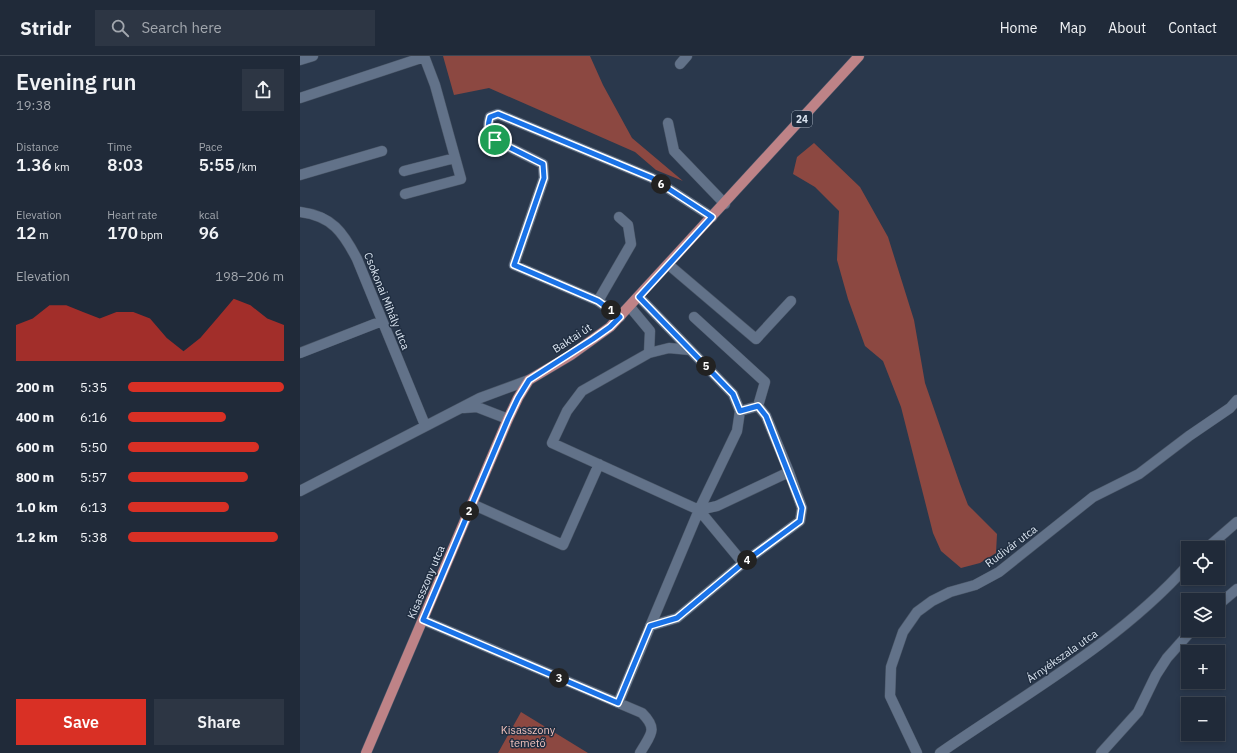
<!DOCTYPE html>
<meta charset="utf-8">
<style>
:root{--surface:#202a39;--page:#2d3644;--text:#f1f3f6;--muted:#a2a7ae;--line:#3d4653;--accent:#d93025}
body{margin:0;font-family:"IBM Plex Sans",sans-serif;background:var(--page);color:var(--text);height:100vh;display:flex;flex-direction:column;font-size:15px;white-space:nowrap}
*{box-sizing:border-box;margin:0}
p{font-size:13px;color:var(--muted)}
.icon{flex:none;width:22px;height:22px;fill:none;stroke:currentColor;stroke-width:2;stroke-linecap:round;stroke-linejoin:round}
.map{position:relative;flex:1;overflow:hidden}
.panel{display:flex;flex-direction:column;background:var(--surface);width:300px}
.panel>*{flex:none}
.fabs{position:absolute;left:881px;top:485px;display:grid;gap:8px}
.fabs a{display:grid;place-items:center;width:44px;height:44px;border-radius:0px;background:var(--surface);box-shadow:0 2px 6px #0003,0 0 0 1px var(--line);font-size:20px}
.pin{position:absolute;display:grid;place-items:center;width:34px;height:34px;color:#fff;margin:-17px;border:2px solid #fff;border-radius:50%;box-shadow:0 1px 4px #0007}
.km{position:absolute;width:20px;height:20px;margin:-10px;border-radius:50%;background:#222;color:#fff;font-size:11px;line-height:20px;text-align:center}
.round{display:grid;place-items:center;flex:none;width:42px;height:42px;border-radius:0px;background:var(--page)}
.summary{display:flex;align-items:center;justify-content:space-between;height:68px;padding:0 16px}
h1{font-size:22px;font-weight:600;line-height:30px}
.metrics{display:grid;grid-template-columns:repeat(3,1fr);gap:6px;height:68px;padding:4px 16px}
.metrics div{display:grid;align-content:center}
.metrics b{font-size:17px;font-weight:600}
.metrics small{font-size:11px;font-weight:400}
.metrics p{font-size:11px}
.chart{height:112px;padding:8px 16px}
.chart p{display:flex;justify-content:space-between}
.chart svg{width:100%;height:72px;margin-top:4px;fill:var(--accent);opacity:.7}
.cta{display:flex;gap:8px;margin-top:auto;padding:8px 16px}
.cta a{flex:1;height:46px;border-radius:0px;background:var(--accent);color:#fff;font-size:16px;font-weight:600;line-height:46px;text-align:center}
.cta a+a{background:var(--page);color:var(--text)}
ul{padding:0 16px;list-style:none;font-size:13px}
li{display:grid;grid-template-columns:64px 48px 1fr;align-items:center;height:30px}
li i{height:10px;border-radius:5px;background:var(--accent)}
header{display:flex;align-items:center;gap:24px;box-sizing:border-box;height:56px;padding:0 20px;background:var(--surface);border-bottom:1px solid var(--line)}
header strong{font-size:19px}
nav{display:flex;gap:22px;margin-inline-start:auto;font-size:14px}
.search{width:280px;height:36px;background:var(--page);display:flex;align-items:center;gap:10px;box-sizing:border-box;padding:0 14px;border-radius:0px;color:var(--muted);font-size:15px}
main{display:flex;flex:1;min-height:0}
.map>svg:first-child{display:block}
.green{fill:#8c4841}
.lines{fill:none;stroke-linecap:round;stroke-linejoin:round}
.minor-casing{stroke:#4a5667;stroke-width:11}
.major-casing{stroke:#4a5667;stroke-width:11}
.minor{stroke:#627289;stroke-width:10}
.major{stroke:#be8387;stroke-width:10}
.route-casing{stroke:#fff;stroke-width:8}
.route{stroke:#1a73e8;stroke-width:5}
.labels{text-anchor:middle;stroke-width:3;stroke-linejoin:round;paint-order:stroke}
.shield{fill:#202e41;stroke:#a3aebc;stroke-width:1}
.shield-label{font-size:10px;font-weight:bold;fill:#dbe5f1}
.street-label{font-size:11px;fill:#dbe5f1;stroke:#202e41}
.park-label{font-size:11px;fill:#f2c2bc;stroke:#202e41}
</style>
<header>
<strong>Stridr</strong>
<div class="search"><svg class="icon" aria-label="search" viewBox="0 0 24 24"><circle cx="10" cy="10" r="6"/><path d="M15 15l6 6"/></svg>Search here</div>
<nav><a>Home</a><a>Map</a><a>About</a><a>Contact</a></nav>
</header>
<main>
<section class="panel">
<div class="summary"><div><h1>Evening run</h1><p>19:38</p></div><a class="round"><svg class="icon" aria-label="share" viewBox="0 0 24 24"><path d="M12 15V3M7 8l5-5 5 5M5 13v7h14v-7"/></svg></a></div>
<div class="metrics">
<div><p>Distance</p><b>1.36<small> km</small></b></div>
<div><p>Time</p><b>8:03</b></div>
<div><p>Pace</p><b>5:55<small> /km</small></b></div>
</div>
<div class="metrics">
<div><p>Elevation</p><b>12<small> m</small></b></div>
<div><p>Heart rate</p><b>170<small> bpm</small></b></div>
<div><p>kcal</p><b>96</b></div>
</div>
<div class="chart"><p><span>Elevation</span>198–206 m</p>
<svg viewBox="0 0 160 44" preserveAspectRatio="none"><path d="M0 44V22L10 18L20 10L30 10L40 14L50 18L60 14L70 14L80 18L90 30L100 38L110 30L120 18L130 6L140 10L150 18L160 22V44z"/></svg>
</div>
<ul>
<li><b>200 m</b>5:35<i style="width:100%"></i></li>
<li><b>400 m</b>6:16<i style="width:63%"></i></li>
<li><b>600 m</b>5:50<i style="width:84%"></i></li>
<li><b>800 m</b>5:57<i style="width:77%"></i></li>
<li><b>1.0 km</b>6:13<i style="width:65%"></i></li>
<li><b>1.2 km</b>5:38<i style="width:96%"></i></li>
</ul>
<div class="cta"><a>Save</a><a>Share</a></div>
</section>
<div class="map">
<svg width="937" height="697" viewBox="0 0 937 697">
<rect width="100%" height="100%" fill="#2a384c"/>
<path class="green" d="M143,0H290L303,29L332,82L383,125L356,114L335,96L189,32L154,39Z
M514,87L560,131L588,181L614,264L625,327L660,428L668,449L697,478L696,497L680,507L661,512L641,495L633,477L601,351L583,305L565,290L548,243L537,204L539,155L515,131L493,118L497,101Z
M221,656L288,697H198Z"/>
<g class="lines">
<g class="minor-casing">
<path id="minor" d="M0,4L13,0
M380,8L387,0
M0,42L124,1
M368,67L374,95L425,148
M104,115L155,102
M0,119L82,95
M105,138L161,123L135,29L124,0
M0,156C32,160 43,176 57,203L125,369
M369,209L456,283L491,245
M298,245L331,188L328,169L319,161
M330,251L350,275L349,297L282,335L267,355L252,387L399,454L443,507L377,562L350,570
M320,261L298,245L214,209L244,122L243,108L195,84C188,77 187,71 190,61L198,58L352,122L412,161
M394,261L465,326L458,350L440,355
M0,297L82,265
M349,297L369,292L390,294
M164,352L177,351L208,363
M0,435L180,342L229,324
M172,448L263,489L299,408
M399,454L417,450L489,416L466,360L458,350
M907,492L937,466
M443,507L500,465L502,452L489,416
M918,549L937,533
M123,564L342,657C359,674 350,679 340,697
M318,647L399,454L437,375L440,355L433,338L339,241
M617,697L590,640L591,611L603,576L617,556L632,545L650,536L675,529L699,516L793,441L839,418L889,380L930,352L937,344
M640,697C725,638 818,587 888,509
M801,697L838,656L856,619L867,602L892,574"/>
</g>
<g class="major-casing">
<path id="major" d="M66,697L208,363L218,342L229,324L271,299L310,271L559,0"/>
</g>
<use href="#minor" class="minor"/>
<use href="#major" class="major"/>
</g>
<g class="lines">
<g class="route-casing">
<path id="route" d="M198,58L352,122L412,161L339,241L433,338L440,355L458,350L466,360L502,452L500,465L443,507L377,562L350,570L318,647L123,564L208,363L218,342L229,324L293,283L310,271L320,261L298,245L214,209L244,122L243,108L195,84C188,77 187,71 190,61Z"/>
</g>
<use href="#route" class="route"/>
</g>
<g class="labels">
<rect class="shield" x="492" y="55" width="20" height="16" rx="3"/>
<g class="shield-label">
<text x="502" y="67">24</text>
</g>
<g class="street-label">
<text transform="translate(87 245) rotate(68)" y="4">Csokonai Mihály utca</text>
<text transform="translate(272 282) rotate(-33)" y="4">Baktai út</text>
<text transform="translate(711 490) rotate(-37)" y="4">Rudivár utca</text>
<text transform="translate(126 526) rotate(-67)" y="4">Kisasszony utca</text>
<text transform="translate(762 600) rotate(-35)" y="4">Árnyékszala utca</text>
</g>
<g class="park-label">
<text x="228" y="678">Kisasszony<tspan x="228" dy="13">temető</tspan></text>
</g>
</g>
</svg>
<div class="fabs">
<a><svg class="icon" aria-label="locate" viewBox="0 0 24 24"><circle cx="12" cy="12" r="6"/><path d="M12 2v4M12 18v4M2 12h4M18 12h4"/></svg></a>
<a><svg class="icon" aria-label="layers" viewBox="0 0 24 24"><path d="M12 4l9 5-9 5-9-5zM3 14l9 5 9-5"/></svg></a>
<a>+</a>
<a>−</a>
</div>
<div class="pin" style="left:195px;top:84px;background:#1e9e55"><svg class="icon" aria-label="arrive" viewBox="0 0 24 24"><path d="M6 21V4h12l-3 4 3 4H6"/></svg></div>
<b class="km" style="left:311px;top:254px">1</b>
<b class="km" style="left:169px;top:455px">2</b>
<b class="km" style="left:259px;top:622px">3</b>
<b class="km" style="left:447px;top:504px">4</b>
<b class="km" style="left:406px;top:310px">5</b>
<b class="km" style="left:361px;top:128px">6</b>
</div>
</main>
